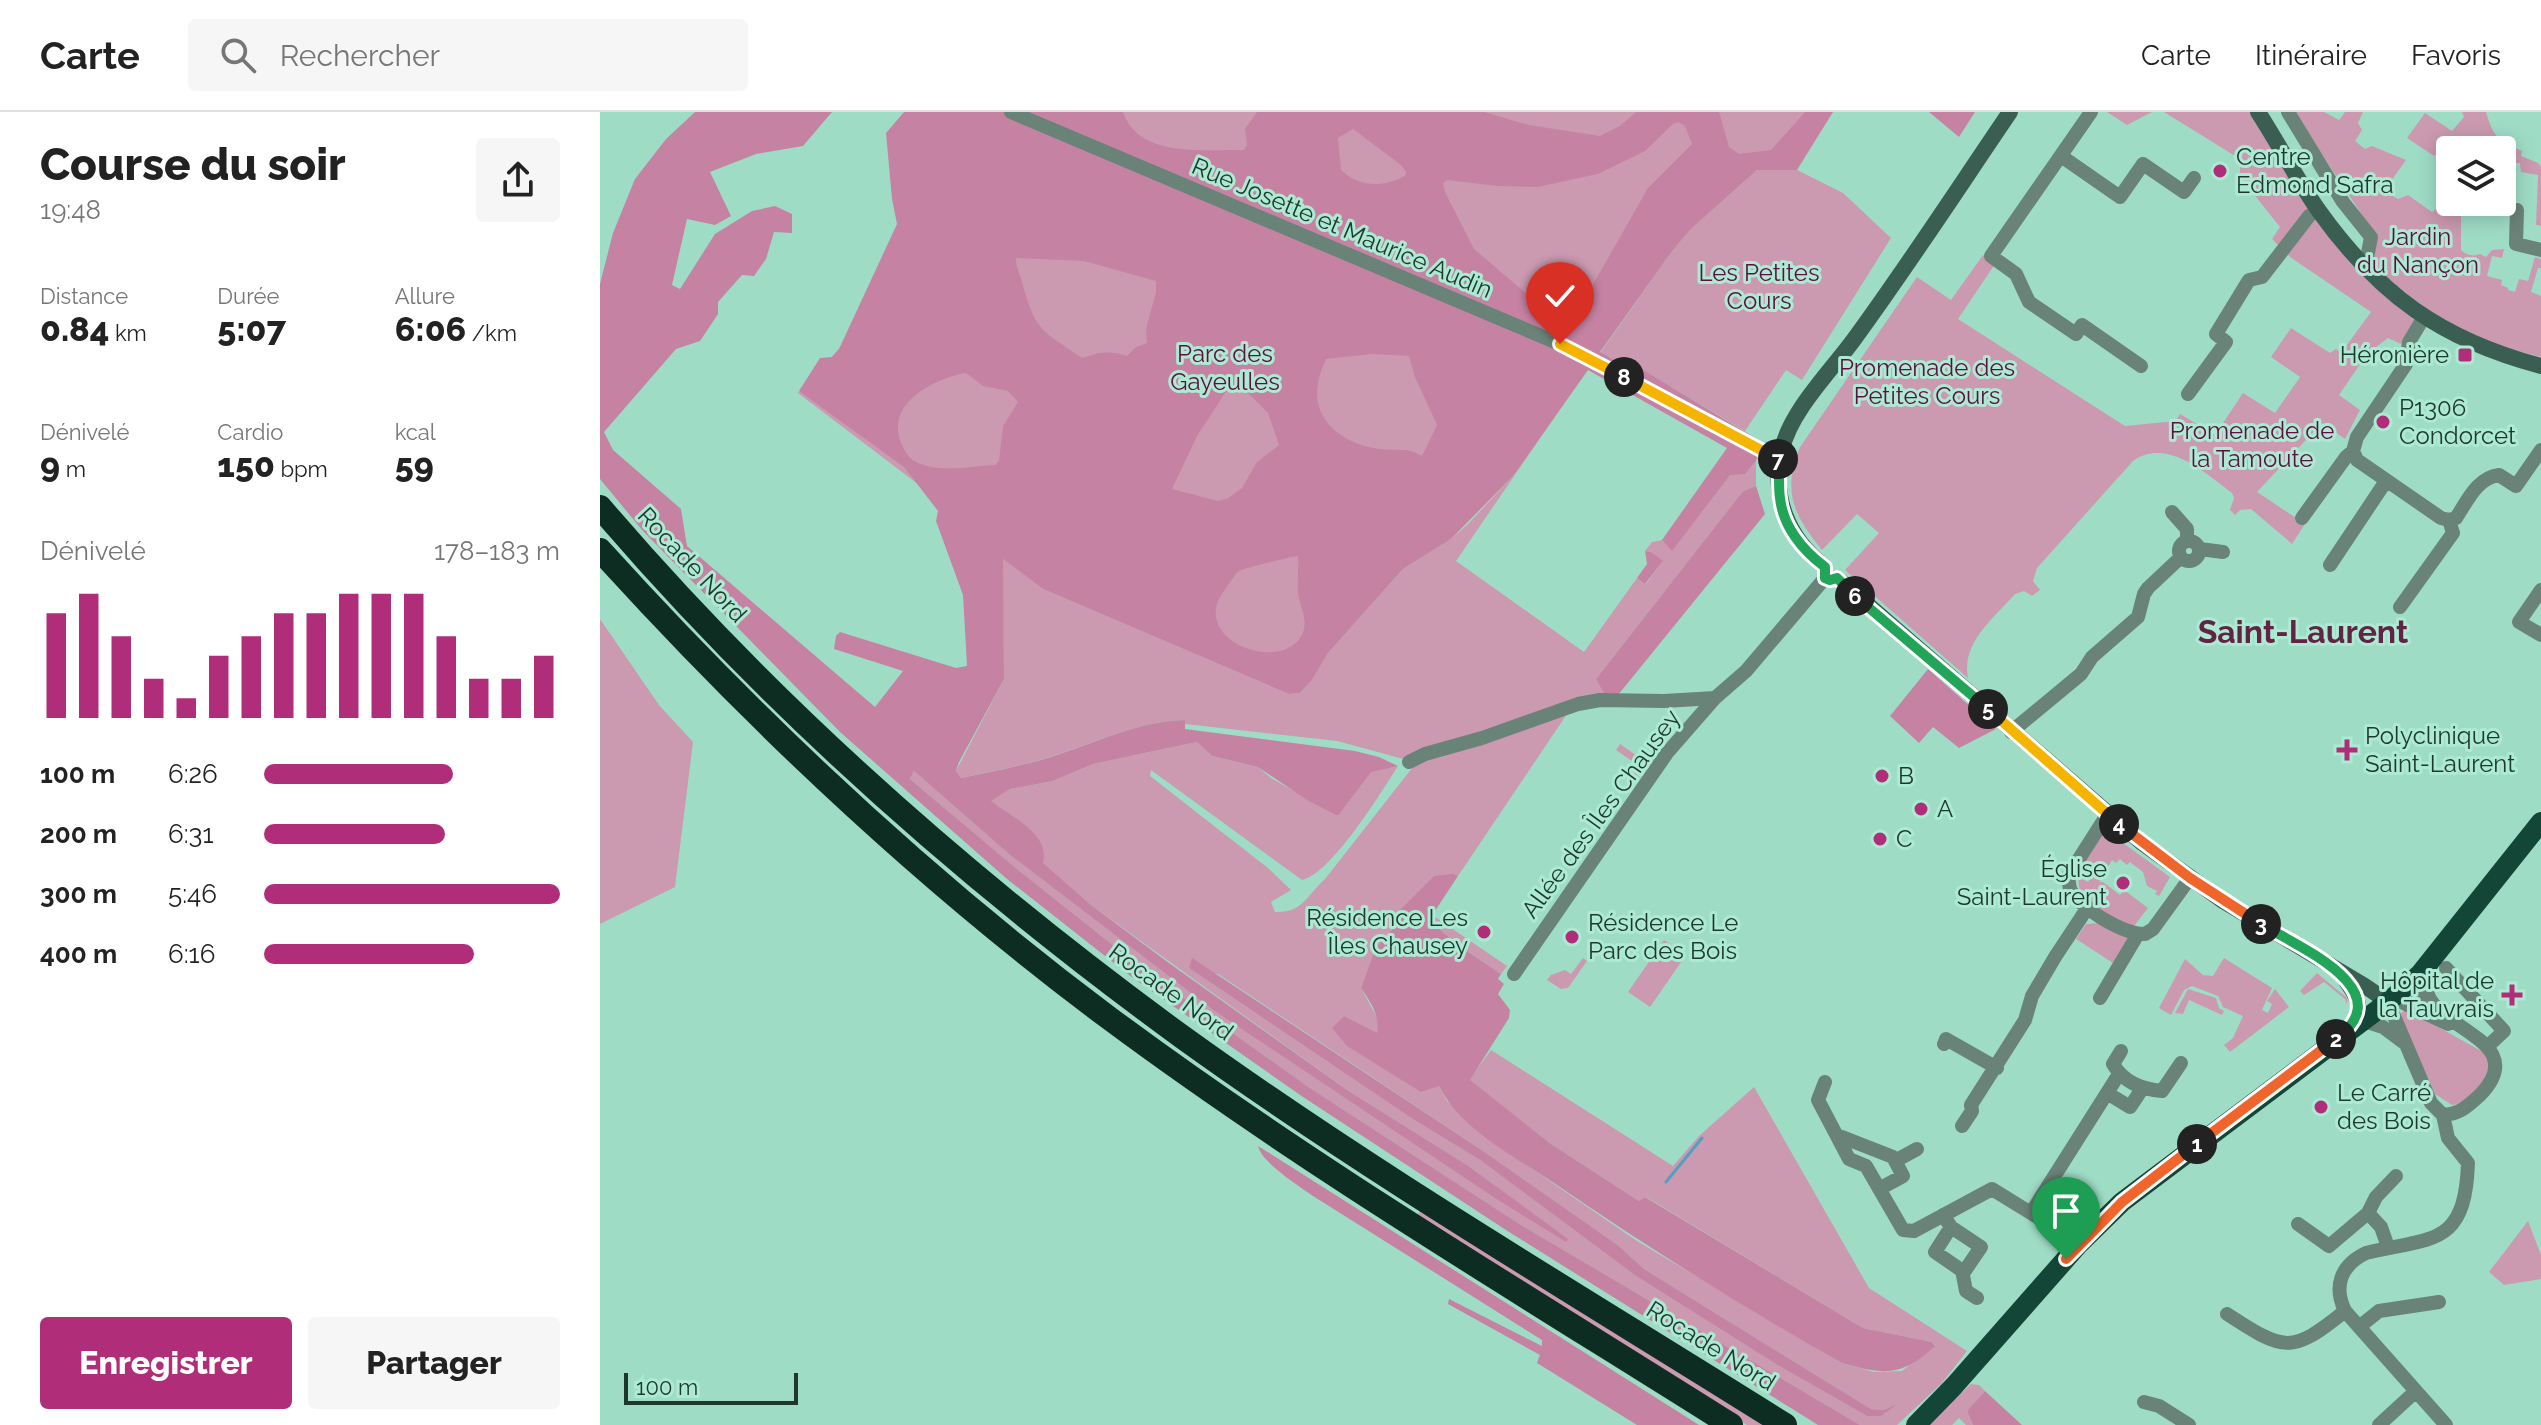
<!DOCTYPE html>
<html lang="fr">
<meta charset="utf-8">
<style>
:root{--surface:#fff;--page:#f6f6f6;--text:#222;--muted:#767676;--line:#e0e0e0;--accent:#b02e79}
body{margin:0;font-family:Raleway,sans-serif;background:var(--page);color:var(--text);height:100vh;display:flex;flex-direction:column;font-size:30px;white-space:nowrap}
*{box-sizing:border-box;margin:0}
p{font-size:26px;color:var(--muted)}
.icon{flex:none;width:44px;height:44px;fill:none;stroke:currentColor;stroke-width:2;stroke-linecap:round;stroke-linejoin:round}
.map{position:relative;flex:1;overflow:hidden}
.details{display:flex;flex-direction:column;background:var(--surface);width:600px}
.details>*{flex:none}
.fabs{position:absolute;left:1836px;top:24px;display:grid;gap:16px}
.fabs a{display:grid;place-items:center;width:80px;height:80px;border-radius:8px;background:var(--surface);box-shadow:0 4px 20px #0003;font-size:40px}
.scale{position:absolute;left:24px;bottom:20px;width:174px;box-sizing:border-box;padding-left:8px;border:4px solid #1f382f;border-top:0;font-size:22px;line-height:28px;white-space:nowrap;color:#1f382f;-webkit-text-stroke:6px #acead3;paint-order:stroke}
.pin{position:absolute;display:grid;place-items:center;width:68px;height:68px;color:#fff;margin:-82px -34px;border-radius:50% 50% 50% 0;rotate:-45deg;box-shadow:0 0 8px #0007}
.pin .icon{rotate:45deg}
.km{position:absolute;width:40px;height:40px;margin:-20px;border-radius:50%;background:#222;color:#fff;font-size:22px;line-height:40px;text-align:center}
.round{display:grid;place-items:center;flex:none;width:84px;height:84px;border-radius:8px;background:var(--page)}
.headline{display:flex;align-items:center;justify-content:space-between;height:136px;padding:0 40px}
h1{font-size:44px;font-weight:800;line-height:60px}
.stats{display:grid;grid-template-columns:repeat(3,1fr);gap:12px;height:136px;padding:8px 40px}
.stats div{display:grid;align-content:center}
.stats b{font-size:34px;font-weight:800}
.stats small{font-size:22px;font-weight:400}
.stats p{font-size:22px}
.chart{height:224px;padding:16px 40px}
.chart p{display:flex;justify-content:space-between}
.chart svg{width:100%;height:144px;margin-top:8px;stroke:var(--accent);stroke-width:6}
.cta{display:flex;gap:16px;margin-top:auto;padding:16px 40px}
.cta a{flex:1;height:92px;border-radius:8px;background:var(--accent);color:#fff;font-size:32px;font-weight:800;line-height:92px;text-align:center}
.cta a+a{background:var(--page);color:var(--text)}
ul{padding:0 40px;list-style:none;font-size:26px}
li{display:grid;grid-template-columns:128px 96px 1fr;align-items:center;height:60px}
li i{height:20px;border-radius:10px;background:var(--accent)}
header{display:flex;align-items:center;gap:48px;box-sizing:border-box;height:112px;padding:0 40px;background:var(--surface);border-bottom:2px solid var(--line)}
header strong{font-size:38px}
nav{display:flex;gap:44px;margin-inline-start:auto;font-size:28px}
.search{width:560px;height:72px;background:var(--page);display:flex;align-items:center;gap:20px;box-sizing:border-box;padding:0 28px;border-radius:8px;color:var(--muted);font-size:30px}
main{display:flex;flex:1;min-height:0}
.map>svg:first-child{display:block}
.green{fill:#cb9ab0;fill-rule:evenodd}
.forest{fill:#c682a3;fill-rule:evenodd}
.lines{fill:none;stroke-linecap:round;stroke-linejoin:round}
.stream{stroke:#51a0c3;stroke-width:3}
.street{stroke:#6a8379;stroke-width:14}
.secondary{stroke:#3a5f52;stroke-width:16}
.primary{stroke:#134637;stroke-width:20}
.highway{stroke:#0d2d23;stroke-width:24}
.split-1-casing{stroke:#fff;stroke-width:16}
.split-2-casing{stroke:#fff;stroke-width:16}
.split-3-casing{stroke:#fff;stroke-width:16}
.split-4-casing{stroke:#fff;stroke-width:16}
.split-5-casing{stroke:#fff;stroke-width:16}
.split-6-casing{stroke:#fff;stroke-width:16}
.split-7-casing{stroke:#fff;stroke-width:16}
.split-8-casing{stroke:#fff;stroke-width:16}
.split-9-casing{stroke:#fff;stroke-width:16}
.split-1{stroke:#f0652b;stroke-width:10}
.split-2{stroke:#f0652b;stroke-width:10}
.split-3{stroke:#22a559;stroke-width:10}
.split-4{stroke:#f0652b;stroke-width:10}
.split-5{stroke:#f5b400;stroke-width:10}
.split-6{stroke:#22a559;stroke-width:10}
.split-7{stroke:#22a559;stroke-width:10}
.split-8{stroke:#f5b400;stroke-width:10}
.split-9{stroke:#f5b400;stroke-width:10}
.poi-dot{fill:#b02e79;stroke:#acead3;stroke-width:3}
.labels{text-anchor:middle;stroke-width:6;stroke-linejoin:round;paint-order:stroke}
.poi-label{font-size:24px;fill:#1f382f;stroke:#acead3;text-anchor:start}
.street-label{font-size:24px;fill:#1f382f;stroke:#acead3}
.park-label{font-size:24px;fill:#600e3f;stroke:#acead3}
.district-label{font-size:32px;font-weight:bold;fill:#622345;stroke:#acead3}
</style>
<header>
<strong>Carte</strong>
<div class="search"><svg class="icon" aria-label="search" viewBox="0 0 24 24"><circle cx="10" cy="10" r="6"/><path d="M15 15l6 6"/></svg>Rechercher</div>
<nav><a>Carte</a><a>Itinéraire</a><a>Favoris</a></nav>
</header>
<main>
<section class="details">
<div class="headline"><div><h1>Course du soir</h1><p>19:48</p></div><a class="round"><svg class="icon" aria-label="share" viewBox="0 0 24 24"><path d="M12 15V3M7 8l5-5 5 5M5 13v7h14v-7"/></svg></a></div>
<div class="stats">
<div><p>Distance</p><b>0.84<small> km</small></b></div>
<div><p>Durée</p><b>5:07</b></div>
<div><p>Allure</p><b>6:06<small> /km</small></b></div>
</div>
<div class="stats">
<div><p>Dénivelé</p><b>9<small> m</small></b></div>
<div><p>Cardio</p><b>150<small> bpm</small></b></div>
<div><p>kcal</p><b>59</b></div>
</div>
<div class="chart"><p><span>Dénivelé</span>178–183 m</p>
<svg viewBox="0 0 160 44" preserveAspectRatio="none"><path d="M5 44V12M15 44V6M25 44V19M35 44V32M45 44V38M55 44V25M65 44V19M75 44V12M85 44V12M95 44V6M105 44V6M115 44V6M125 44V19M135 44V32M145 44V32M155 44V25"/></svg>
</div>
<ul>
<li><b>100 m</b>6:26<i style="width:64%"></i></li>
<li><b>200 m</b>6:31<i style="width:61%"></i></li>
<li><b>300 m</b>5:46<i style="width:100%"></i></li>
<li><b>400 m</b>6:16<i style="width:71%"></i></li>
</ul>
<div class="cta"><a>Enregistrer</a><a>Partager</a></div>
</section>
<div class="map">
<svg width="1941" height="1313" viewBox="0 0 1941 1313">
<rect width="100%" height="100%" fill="#9fdcc6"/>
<path class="green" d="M345,0H1232L1152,56L1068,135L796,448L698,579L373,414L198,281L241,235L346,15Z
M1507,0H1552L1527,13Z
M1564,0H1651L1721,110L1819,207L1801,232L1788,226L1767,242L1739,283L1760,298L1745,327L1722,311L1657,380L1705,412L1692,432L1651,397L1640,398L1635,403L1630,398L1634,386L1632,381C1605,361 1567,325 1533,349L1437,456L1433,469L1440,478L1432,484L1424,479L1415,482C1393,507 1361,531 1368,566L1245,458L1279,421L1257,402L1222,438C1193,402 1182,380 1200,335L1317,165L1351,188L1383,143L1395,152L1358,207L1525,314L1576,309L1580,302L1615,323L1643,281L1675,301L1700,265L1671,245L1691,216L1730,241L1736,237L1741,241L1771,200L1690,145L1672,127L1680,115L1640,65V47Z
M1694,0H1724L1739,8L1745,0H1763L1758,11L1762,18L1755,29L1765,37L1772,34L1806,48L1784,79L1798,87L1808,83L1832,100L1846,87L1845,78L1850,60V90H1861V138C1866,143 1873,145 1880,142L1886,145L1892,138L1904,137L1902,146L1892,144L1887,164L1902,168L1901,173L1908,176V178L1915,180L1919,167L1928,169L1935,145L1941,147V156H1938L1931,180L1941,184V245C1923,240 1904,236 1887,230C1845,215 1808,182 1773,155L1777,121L1762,103Z
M1862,0H1886C1894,26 1897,28 1922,39L1921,44L1938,51L1941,55V114L1936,113L1938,63L1921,60L1920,51H1902V38H1850V40L1843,35L1834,44L1807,26L1825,1L1852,19L1864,5Z
M1157,58H1197L1243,81L1291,126L1202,268L1186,258L1145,319L1041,257L1037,261L1000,241L1073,138L1090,118Z
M969,284L856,449L984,540L1037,466L1046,472L1062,450L1051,440L1045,439L1052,430L1062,428L1072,438L1130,362H1145L1156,349V374L1143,379L996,567L1018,583L807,648L737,629L585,612L584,608C536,609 486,635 440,648C414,655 388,660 361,666L356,659L404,567L402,446L443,477L689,582L700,581L712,568L728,541L803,457L851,427L868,412L913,364Z
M0,507L59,593L93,630L75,775L0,812Z
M963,600L965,605L858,764L854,762L796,813L775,837L761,876L779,909L777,922L744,904L733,917L839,974L847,989L899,1034L1037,1129L1242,1251L1274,1260L1302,1259L1335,1233L1332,1230L1263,1216L1046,1085L1039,1089L951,1032L869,968L891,938L1073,1054L1099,1024L1154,975L1269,1176L1367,1239L1341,1272L1297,1313H1260L921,1113L710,976L543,857L417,757L310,667L314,659L410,743L613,898L893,1085L902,1079L867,1053L747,978L491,793L442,751L412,706L390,689L410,677L453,669L493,652L597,630L612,644L658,655L671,666L738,704L771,659L798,654C781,681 731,762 702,768L551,658L550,664L668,756L691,778L671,790L675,800C703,801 706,784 725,767L816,651ZM589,856L618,862L886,1041L1019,1134L1044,1157L1271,1297L1284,1298L1293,1294L1281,1304H1267L1179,1254L1036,1164L880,1048L811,1006Z
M1020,632L1046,650L1027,679L1024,677L1039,654L1016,638Z
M1505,718L1570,765L1559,784L1555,782L1557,779L1547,774L1543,760L1530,750L1527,753L1520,747L1516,751L1512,748L1499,770H1503L1520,783L1524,778L1548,796L1534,814C1514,808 1474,791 1479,765L1488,770L1497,757L1485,748Z
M832,803L907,854L901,862L858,833L829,808Z
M1499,811L1528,825L1513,851L1476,827L1486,812Z
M1064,828L1086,843L1050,895L1028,880Z
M983,846L987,849L968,876L961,877L947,868L951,863L965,858L971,862Z
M1624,846L1672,876L1662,898L1668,901L1672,892L1667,889L1675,877L1689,895L1630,940L1624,933L1633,926L1643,904L1623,895L1618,884L1592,874L1584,878L1571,903L1559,896L1585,847L1603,863L1613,864Z
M1717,861L1747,886V893L1745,887L1724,870L1704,883L1700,879Z
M1588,877L1616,886L1619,896L1624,899L1622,903L1589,888L1583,902L1575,901Z
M1806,897L1883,940L1889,952C1886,969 1871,992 1852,993L1835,982L1799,903Z
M823,1095L1170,1313H1147L816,1105Z
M1928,1109L1941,1143V1167L1904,1173L1889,1160Z
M1371,1272L1379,1273L1385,1279L1367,1299L1373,1313H1366L1359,1306L1352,1313H1328Z"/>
<path class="forest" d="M95,0H232L203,34L156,42L110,60L131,104L115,113L87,107L72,173L80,177L115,122L152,99L175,94L192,102V121L174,120L166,147L154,164L142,163L118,190V202L100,229L76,237L4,320L13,338L81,397L87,434L275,595L303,559L234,537L236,524L240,520L356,556L367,554L363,483L336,409L338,399L304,355L199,279L220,246L232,245L239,237L297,112L292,87L286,21L304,0H523C539,47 604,37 644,38L647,33L645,17L657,0H884L929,13L1000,24L1020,14L1036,0H1119L1129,35L1139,42L1171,38L1205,0H1233L1197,58H1157L1090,118L1073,138L1000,240L1037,261L1040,256L1162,330L1156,349L1145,362L1130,363L1072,439L1062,428L1127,336L988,258L913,364L851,427L803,457L728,541L712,568L700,581L689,582L443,477L403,447L404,567L359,650L356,659L361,666C388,660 415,655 441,648C487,635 535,609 585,608V617L755,639L779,645L798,654L771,660L738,704L707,688L658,655L612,644L597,630L493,652L453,669L410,677L391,689C411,705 451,722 443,751L491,793L569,851L747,978L867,1053L968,1127L966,1130L893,1085L613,898L410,743L314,659L310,667L417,757L543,857L710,976L921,1113L1260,1313H1218L909,1120L703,985L533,866L407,767L240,620L43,419L0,367V172L13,121L35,67L66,27ZM1078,10L1085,14L1092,32L1048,76L971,211L948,200L874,137L845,80L843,71L847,68L898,74L937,75L998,62L1045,39L1073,12ZM753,17L801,53L806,60L805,64C782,76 759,75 741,58L738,26ZM416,146L484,149L556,169V180L546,217L547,231L536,235L527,244C509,238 499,240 482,246C441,217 436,221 422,170C420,161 416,156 416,146ZM771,242L809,244L815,265L837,313L822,344C808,335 796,339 779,337C746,333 711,310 718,272C719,263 723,255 726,247ZM366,261L383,274L408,279L418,290L403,314L399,349L395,353C370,354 337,362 314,349C307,344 303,336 300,328C287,290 336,266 366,261ZM641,274L668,301L679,333L657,350L642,376L628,386L618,389L572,377L597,324L629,275ZM698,444C699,456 697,469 698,481C700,496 709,508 702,523C680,563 588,527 624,479C628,474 634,463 639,459C643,456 691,445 698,444Z
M1329,0H1375L1359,25Z
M1156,374L1165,402L1018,583L1004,581L996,567L1143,379Z
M1045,439L1051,440L1063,449L1045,472L1037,466L1047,452Z
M1328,557L1396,617L1359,636L1333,615L1319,631L1290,604Z
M854,762L858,764L829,808L858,833L901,862L898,867L904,872L898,882L910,898L909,906L870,968L951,1032L1039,1089L1045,1085L1263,1216L1332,1230L1335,1234C1302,1265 1284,1263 1242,1251C1143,1195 1047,1135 954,1071C914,1044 861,1018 839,974L821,980L747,934L732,916L744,904L777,921C780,903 771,891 761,876L775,837L796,813L799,799L834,764Z
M592,846L886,1041L1019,1134L1044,1157L1271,1297L1284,1298L1297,1292L1281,1304H1267L1179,1254L1036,1164L880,1048L811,1006L589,856Z
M658,1034L1099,1313H1037L937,1251L940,1243L848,1192L849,1187L942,1234V1228L713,1084C698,1073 662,1051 658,1034Z
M1385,1279L1422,1313H1373L1367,1299Z"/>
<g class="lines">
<path class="stream" d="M1066,1070L1102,1026"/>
<path class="street" d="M411,0L960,232L1179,348
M1491,0L1391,144L1416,162L1429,190L1476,222L1482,213L1541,254
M1688,0L1743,90L1771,125L1765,157
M1461,44L1520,85L1543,52L1584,80L1594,66
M1917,98L1916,132L1941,138
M1824,205L1809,230L1806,252L1757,325L1753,339L1757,348L1841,406L1849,408L1856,406C1868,388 1877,366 1899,363L1916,374L1941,338
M1588,282L1626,230L1616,222L1649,168L1662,165L1709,104L1718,98
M1572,400L1587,417V428
M1702,406L1746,345L1753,339
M1579 439a10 10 0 1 1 20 0a10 10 0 1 1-20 0Z
M1600,437L1623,440
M1730,453L1786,369
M1941,478L1919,510L1941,523
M1800,495L1853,421L1849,408
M1411,620L1481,562L1492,545L1538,505L1544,482L1548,476L1581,445
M809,650L825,642L882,626L978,592L1000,588L1064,589L1115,586
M1507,703L1468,764C1469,769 1469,773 1470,777C1481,797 1523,822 1545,822L1553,817L1590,766
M1832,850C1830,858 1826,867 1826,874C1828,917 1934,927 1880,983C1868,994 1860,1002 1843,1003
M1846,856L1904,919L1887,935
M914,862L1067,641L1115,586L1146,559L1225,466
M1820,862C1814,881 1817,888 1831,903
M1500,886L1538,822
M1793,886L1848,912
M1788,890L1831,991L1843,1003L1848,1026L1868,1051C1865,1134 1834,1125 1766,1141C1741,1153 1733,1174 1745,1199L1846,1313
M1761,908L1783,915L1803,930
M1344,932L1346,927L1397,956
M1521,939L1513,952C1524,971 1542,977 1562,979L1581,951
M1225,970L1218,988L1249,1047L1266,1054L1303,1118L1314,1119L1392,1077L1431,1101
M1507,981L1530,995L1542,977
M1362,1014L1372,999L1371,993L1425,908L1432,884L1455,845L1488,795
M1240,1030L1242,1025L1293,1045L1303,1064L1279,1077
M1295,1049L1317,1037
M1768,1101L1776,1085L1796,1064
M1343,1103L1351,1115L1381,1135L1364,1160L1335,1140L1351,1115
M1698,1112L1729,1134L1768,1101L1781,1115L1788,1135
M1479,1132L1431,1101L1519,962
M1362,1158L1366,1179L1377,1186
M1627,1202C1684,1239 1691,1243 1745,1199
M1759,1215L1779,1199L1839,1190
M1544,1290L1559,1294L1589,1313
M1779,1313L1816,1279"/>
<path class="secondary" d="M1658,0C1679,32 1697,68 1719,99C1779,183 1842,228 1941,254
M1225,455C1187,426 1171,383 1182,337C1191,298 1232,258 1255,226C1309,152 1359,75 1410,0
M1237,466L1541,730L1623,789L1765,874L1788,890
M1741,862C1757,884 1766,893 1749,918"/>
<path class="primary" d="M1316,1313L1354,1274L1479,1132L1522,1090L1788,890L1820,862L1941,710"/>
<path class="highway" d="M0,395C170,594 370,770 581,924C775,1064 983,1186 1185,1313
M0,438C155,609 324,768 509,906C708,1054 922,1181 1131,1313"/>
</g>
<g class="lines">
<g class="split-1-casing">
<path id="split-1" d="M1466,1147L1522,1090L1597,1032"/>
</g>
<g class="split-2-casing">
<path id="split-2" d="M1597,1032L1736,927"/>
</g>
<g class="split-3-casing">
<path id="split-3" d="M1661,812C1698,835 1803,878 1736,927"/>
</g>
<g class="split-4-casing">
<path id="split-4" d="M1519,712L1590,766L1661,812"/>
</g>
<g class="split-5-casing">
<path id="split-5" d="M1388,597L1519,712"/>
</g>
<g class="split-6-casing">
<path id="split-6" d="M1255,484L1388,597"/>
</g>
<g class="split-7-casing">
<path id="split-7" d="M1178,347C1180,359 1178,373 1180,386C1183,414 1202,438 1225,455V466L1230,468L1237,466L1255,484"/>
</g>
<g class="split-8-casing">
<path id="split-8" d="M1024,265L1178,347"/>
</g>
<g class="split-9-casing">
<path id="split-9" d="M960,232L1024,265"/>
</g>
<use href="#split-1" class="split-1"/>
<use href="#split-2" class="split-2"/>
<use href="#split-3" class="split-3"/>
<use href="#split-4" class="split-4"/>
<use href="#split-5" class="split-5"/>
<use href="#split-6" class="split-6"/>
<use href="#split-7" class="split-7"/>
<use href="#split-8" class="split-8"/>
<use href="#split-9" class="split-9"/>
</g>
<g class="poi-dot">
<circle cx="1620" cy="59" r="8"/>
<rect x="1857" y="235" width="16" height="16" rx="4"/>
<circle cx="1783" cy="310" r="8"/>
<path d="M1743 626h8v8h8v8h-8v8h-8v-8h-8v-8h8z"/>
<circle cx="1282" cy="664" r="8"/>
<circle cx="1321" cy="697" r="8"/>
<circle cx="1280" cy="727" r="8"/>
<circle cx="1523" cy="771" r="8"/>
<circle cx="884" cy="820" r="8"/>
<circle cx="972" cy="825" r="8"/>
<path d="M1908 871h8v8h8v8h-8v8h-8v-8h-8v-8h8z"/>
<circle cx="1721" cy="995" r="8"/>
</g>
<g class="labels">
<g class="poi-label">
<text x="1636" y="53">Centre<tspan x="1636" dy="28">Edmond Safra</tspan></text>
<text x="1849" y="251" text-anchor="end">Héronière</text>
<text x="1799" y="304">P1306<tspan x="1799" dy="28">Condorcet</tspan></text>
<text x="1765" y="632">Polyclinique<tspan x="1765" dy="28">Saint-Laurent</tspan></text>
<text x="1298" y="672">B</text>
<text x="1337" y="705">A</text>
<text x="1296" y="735">C</text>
<text x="1507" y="765" text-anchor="end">Église<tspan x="1507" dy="28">Saint-Laurent</tspan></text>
<text x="868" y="814" text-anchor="end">Résidence Les<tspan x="868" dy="28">Îles Chausey</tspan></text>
<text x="988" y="819">Résidence Le<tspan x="988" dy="28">Parc des Bois</tspan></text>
<text x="1894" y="877" text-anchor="end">Hôpital de<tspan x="1894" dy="28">la Tauvrais</tspan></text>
<text x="1737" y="989">Le Carré<tspan x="1737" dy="28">des Bois</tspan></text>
</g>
<g class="street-label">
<text transform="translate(742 116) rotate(23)" y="8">Rue Josette et Maurice Audin</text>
<text transform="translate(92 453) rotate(47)" y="8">Rocade Nord</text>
<text transform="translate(1001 702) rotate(-54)" y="8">Allée des Îles Chausey</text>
<text transform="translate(571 880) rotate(36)" y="8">Rocade Nord</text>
<text transform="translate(1111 1234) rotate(32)" y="8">Rocade Nord</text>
</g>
<g class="park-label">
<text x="1818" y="133">Jardin<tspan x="1818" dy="28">du Nançon</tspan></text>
<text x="1159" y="169">Les Petites<tspan x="1159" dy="28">Cours</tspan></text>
<text x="625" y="250">Parc des<tspan x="625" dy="28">Gayeulles</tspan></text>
<text x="1327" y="264">Promenade des<tspan x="1327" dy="28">Petites Cours</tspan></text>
<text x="1652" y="327">Promenade de<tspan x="1652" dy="28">la Tamoute</tspan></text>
</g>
<g class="district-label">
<text x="1703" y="531">Saint-Laurent</text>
</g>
</g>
</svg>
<div class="fabs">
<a><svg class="icon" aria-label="layers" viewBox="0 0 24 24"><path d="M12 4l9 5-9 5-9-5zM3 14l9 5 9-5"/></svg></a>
</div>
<div class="scale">100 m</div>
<div class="pin" style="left:1466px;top:1147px;background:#1e9e55"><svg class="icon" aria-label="arrive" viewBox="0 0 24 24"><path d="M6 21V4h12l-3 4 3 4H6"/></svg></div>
<div class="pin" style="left:960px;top:232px;background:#d93025"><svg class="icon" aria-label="check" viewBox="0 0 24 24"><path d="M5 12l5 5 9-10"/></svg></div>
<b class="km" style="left:1597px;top:1032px">1</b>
<b class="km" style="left:1736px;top:927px">2</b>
<b class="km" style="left:1661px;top:812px">3</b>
<b class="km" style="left:1519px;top:712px">4</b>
<b class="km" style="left:1388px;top:597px">5</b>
<b class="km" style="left:1255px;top:484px">6</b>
<b class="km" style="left:1178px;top:347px">7</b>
<b class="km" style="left:1024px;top:265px">8</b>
</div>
</main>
